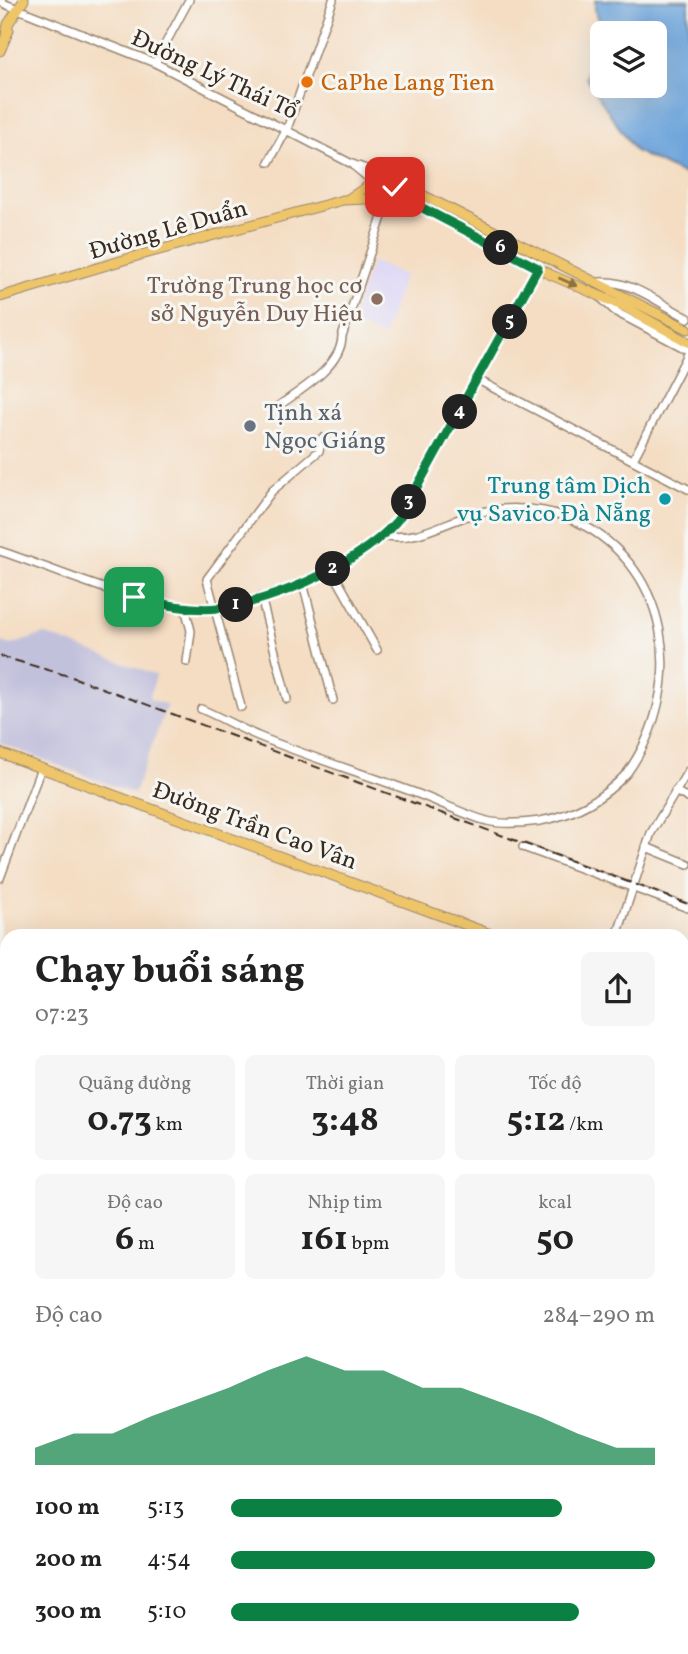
<!DOCTYPE html>
<html lang="vi">
<meta charset="utf-8">
<style>
:root{--surface:#fff;--page:#f6f6f6;--text:#222;--muted:#767676;--accent:#0b8043}
body{margin:0;font-family:Vollkorn,serif;background:var(--page);color:var(--text);height:100vh;display:flex;flex-direction:column;font-size:26px;white-space:nowrap}
*{box-sizing:border-box;margin:0}
p{font-size:23px;color:var(--muted)}
.icon{flex:none;width:38px;height:38px;fill:none;stroke:currentColor;stroke-width:2;stroke-linecap:round;stroke-linejoin:round}
.map{position:relative;flex:1;overflow:hidden}
.details{position:absolute;left:0px;top:929px;width:690px;height:726px;display:flex;flex-direction:column;background:var(--surface);border-radius:21px 21px 0 0;box-shadow:0 7px 28px #0002}
.details>*{flex:none}
.controls{position:absolute;left:590px;top:21px;display:grid;gap:14px}
.controls a{display:grid;place-items:center;width:77px;height:77px;border-radius:10px;background:var(--surface);box-shadow:0 7px 28px #0002;font-size:35px}
.pin{position:absolute;display:grid;place-items:center;width:60px;height:60px;color:#fff;margin:-30px;border-radius:14px;box-shadow:0 4px 10px #0006}
.km{position:absolute;width:35px;height:35px;margin:-18px;border-radius:50%;background:#222;color:#fff;font-size:19px;line-height:35px;text-align:center}
.round{display:grid;place-items:center;flex:none;width:74px;height:74px;border-radius:10px;background:var(--page)}
.head{display:flex;align-items:center;justify-content:space-between;height:119px;padding:0 35px}
h1{font-size:38px;font-weight:700;line-height:52px}
.figures{display:grid;grid-template-columns:repeat(3,1fr);gap:10px;height:119px;padding:7px 35px}
.figures div{display:grid;align-content:center;border-radius:10px;background:var(--page);text-align:center}
.figures b{font-size:35px;font-weight:700}
.figures small{font-size:19px;font-weight:400}
.figures p{font-size:19px}
.chart{height:196px;padding:14px 35px}
.chart p{display:flex;justify-content:space-between}
.chart svg{width:100%;height:126px;margin-top:7px;fill:var(--accent);opacity:.7}
ul{padding:0 35px;list-style:none;font-size:23px}
li{display:grid;grid-template-columns:112px 84px 1fr;align-items:center;height:52px}
li i{height:18px;border-radius:9px;background:var(--accent)}
.map>svg:first-child{display:block}
.built{fill:#ddd5f6}
.industrial{fill:#c2c1dc}
.green{fill:#a6bd62;stroke:#707440;stroke-width:2}
.sand{fill:#eeda9e;stroke:#94825e;stroke-width:2}
.water{fill:#6da4db;stroke:#54677c;stroke-width:2}
.lines{fill:none;stroke-linecap:round;stroke-linejoin:round}
.minor-casing{stroke:#988470;stroke-width:10}
.major-casing{stroke:#988470;stroke-width:11}
.minor{stroke:#fff;stroke-width:7}
.major{stroke:#eec569;stroke-width:9}
.rail{stroke:#3b2a1e;stroke-width:2;stroke-dasharray:10 5;stroke-linecap:butt}
.oneway{fill:#8c7040}
.route-casing{stroke:#fff;stroke-width:14}
.route{stroke:#0b8043;stroke-width:9}
.food-dot{fill:#e8710a;stroke:#f6f6f2;stroke-width:2.5}
.education-dot{fill:#8d6e63;stroke:#f6f6f2;stroke-width:2.5}
.worship-dot{fill:#6b7280;stroke:#f6f6f2;stroke-width:2.5}
.culture-dot{fill:#0f9aa8;stroke:#f6f6f2;stroke-width:2.5}
.labels{text-anchor:middle;stroke-width:6;stroke-linejoin:round;paint-order:stroke}
.street-label{font-size:24px;fill:#3b2a1e;stroke:#f6f6f2}
.food-label{font-size:24px;fill:#c56008;stroke:#f6f6f2;text-anchor:start}
.education-label{font-size:24px;fill:#785e54;stroke:#f6f6f2;text-anchor:end}
.worship-label{font-size:24px;fill:#5b616d;stroke:#f6f6f2;text-anchor:start}
.culture-label{font-size:24px;fill:#0d838f;stroke:#f6f6f2;text-anchor:end}
</style>
<div class="map">
<svg width="688" height="1654" viewBox="0 0 688 1654">
<rect width="100%" height="100%" fill="#f6f6f2"/>
<filter id="ink" filterUnits="userSpaceOnUse"><feTurbulence type="fractalNoise" baseFrequency=".0143" numOctaves="2"/><feDisplacementMap in="SourceGraphic" scale="14" xChannelSelector="R" yChannelSelector="G"/><feConvolveMatrix kernelMatrix="1 2 1 2 8 2 1 2 1" color-interpolation-filters="sRGB"/></filter>
<filter id="wash" filterUnits="userSpaceOnUse"><feTurbulence type="fractalNoise" baseFrequency=".00686" numOctaves="4" result="noise"/><feDisplacementMap in="SourceGraphic" scale="28" xChannelSelector="R" yChannelSelector="G"/><feGaussianBlur stdDeviation="1.57" result="paint"/><feColorMatrix in="noise" values="0 0 0 0 0 0 0 0 0 0 0 0 0 0 0 0 0 1.4 0 .05"/><feComposite in="paint" operator="in"/></filter>
<g filter="url(#wash)">
<rect width="100%" height="100%" fill="#f4ddc3"/>
<path class="built" d="M372,262L404,275L383,337L350,323Z"/>
<path class="industrial" d="M44,634L156,675L149,699L167,705L134,794L0,743V641L11,645Z"/>
<path class="green" d="M0,1226H7V1266H0Z"/>
<path class="sand" d="M683,1311L688,1314V1384L683,1381Z"/>
<path class="water" d="M595,0H688V177L635,151L586,78L591,58L602,41V86H654V33H605L595,10Z
M683,1381L688,1384V1654H0V1396L7,1393V1648H682Z"/>
</g>
<g filter="url(#ink)">
<g class="lines">
<g class="minor-casing">
<path id="minor" d="M0,2L155,63L352,164L381,174
M155,63L189,0
M269,162L287,129L333,0
M355,167L372,181
M600,282C630,279 662,305 688,318
M601,298L616,312L688,350
M478,380L688,489
M277,407C300,390 341,367 342,337L388,199
M633,460L688,354
M0,551C69,574 141,610 216,608C248,607 288,590 318,576C350,561 382,544 403,514L538,269
M332,570L377,650
M303,583L333,700
M261,597L287,699
M185,607L191,631L187,662
M241,707L207,579L272,491L319,451L322,438
M201,709C220,717 239,728 258,736C309,757 362,773 413,792C438,801 462,814 487,821C503,825 524,823 540,821C574,815 604,798 627,773C688,688 673,560 566,517C538,506 495,506 467,516C438,526 417,540 386,536
M675,791L688,798
M523,847L688,908
M646,847L688,864
M0,878L41,768
M617,936L651,833L688,771
M0,1083H7
M682,1207L688,1209
M0,1292L7,1290
M0,1304L7,1300"/>
</g>
<g class="major-casing">
<path id="major" d="M6,35L8,24L24,0
M0,51L9,30
M348,199L371,184
M380,199L373,194L371,187L374,178L381,174L688,329
M0,297L137,256L343,200L390,198L411,202L549,274L623,306L688,342
M0,753L496,936
M682,1038L688,1042
M0,1127H7
M0,1143H7
M682,1254L688,1256
M682,1269L688,1271"/>
</g>
<use href="#minor" class="minor"/>
<use href="#major" class="major"/>
<path class="rail" d="M0,656L72,677L688,904"/>
</g>
<defs><path id="oneway-solid" d="M-6-.8H1V-3.2L6.5 0L1 3.2V.8H-6Z" transform="scale(1.75)"/></defs>
<use class="oneway" href="#oneway-solid" transform="translate(568 282) rotate(24)"/>
</g>
<g class="lines" filter="url(#ink)">
<g class="route-casing">
<path id="route" d="M134,597C161,604 191,611 219,608C273,603 371,559 402,514L538,268L411,202L390,198L395,187"/>
</g>
<use href="#route" class="route"/>
</g>
<circle class="food-dot" cx="307" cy="82" r="7"/>
<circle class="education-dot" cx="377" cy="299" r="7"/>
<circle class="worship-dot" cx="250" cy="426" r="7"/>
<circle class="culture-dot" cx="665" cy="499" r="7"/>
<g class="labels">
<g class="street-label">
<text transform="translate(215 74) rotate(25)" y="8">Đường Lý Thái Tổ</text>
<text transform="translate(168 229) rotate(-16)" y="8">Đường Lê Duẩn</text>
<text transform="translate(255 825) rotate(20)" y="8">Đường Trần Cao Vân</text>
</g>
<g class="food-label">
<text x="321" y="90">CaPhe Lang Tien</text>
</g>
<g class="education-label">
<text x="363" y="293">Trường Trung học cơ<tspan x="363" dy="28">sở Nguyễn Duy Hiệu</tspan></text>
</g>
<g class="worship-label">
<text x="264" y="420">Tịnh xá<tspan x="264" dy="28">Ngọc Giáng</tspan></text>
</g>
<g class="culture-label">
<text x="651" y="493">Trung tâm Dịch<tspan x="651" dy="28">vụ Savico Đà Nẵng</tspan></text>
</g>
</g>
</svg>
<div class="controls">
<a><svg class="icon" aria-label="layers" viewBox="0 0 24 24"><path d="M12 4l9 5-9 5-9-5zM3 14l9 5 9-5"/></svg></a>
</div>
<div class="pin" style="left:134px;top:597px;background:#1e9e55"><svg class="icon" aria-label="arrive" viewBox="0 0 24 24"><path d="M6 21V4h12l-3 4 3 4H6"/></svg></div>
<div class="pin" style="left:395px;top:187px;background:#d93025"><svg class="icon" aria-label="check" viewBox="0 0 24 24"><path d="M5 12l5 5 9-10"/></svg></div>
<b class="km" style="left:236px;top:605px">1</b>
<b class="km" style="left:333px;top:569px">2</b>
<b class="km" style="left:409px;top:502px">3</b>
<b class="km" style="left:460px;top:412px">4</b>
<b class="km" style="left:510px;top:322px">5</b>
<b class="km" style="left:501px;top:248px">6</b>
<section class="details">
<div class="head"><div><h1>Chạy buổi sáng</h1><p>07:23</p></div><a class="round"><svg class="icon" aria-label="share" viewBox="0 0 24 24"><path d="M12 15V3M7 8l5-5 5 5M5 13v7h14v-7"/></svg></a></div>
<div class="figures">
<div><p>Quãng đường</p><b>0.73<small> km</small></b></div>
<div><p>Thời gian</p><b>3:48</b></div>
<div><p>Tốc độ</p><b>5:12<small> /km</small></b></div>
</div>
<div class="figures">
<div><p>Độ cao</p><b>6<small> m</small></b></div>
<div><p>Nhịp tim</p><b>161<small> bpm</small></b></div>
<div><p>kcal</p><b>50</b></div>
</div>
<div class="chart"><p><span>Độ cao</span>284–290 m</p>
<svg viewBox="0 0 160 44" preserveAspectRatio="none"><path d="M0 44V38L10 33L20 33L30 27L40 22L50 17L60 11L70 6L80 11L90 11L100 17L110 17L120 22L130 27L140 33L150 38L160 38V44z"/></svg>
</div>
<ul>
<li><b>100 m</b>5:13<i style="width:78%"></i></li>
<li><b>200 m</b>4:54<i style="width:100%"></i></li>
<li><b>300 m</b>5:10<i style="width:82%"></i></li>
</ul>
</section>
</div>
